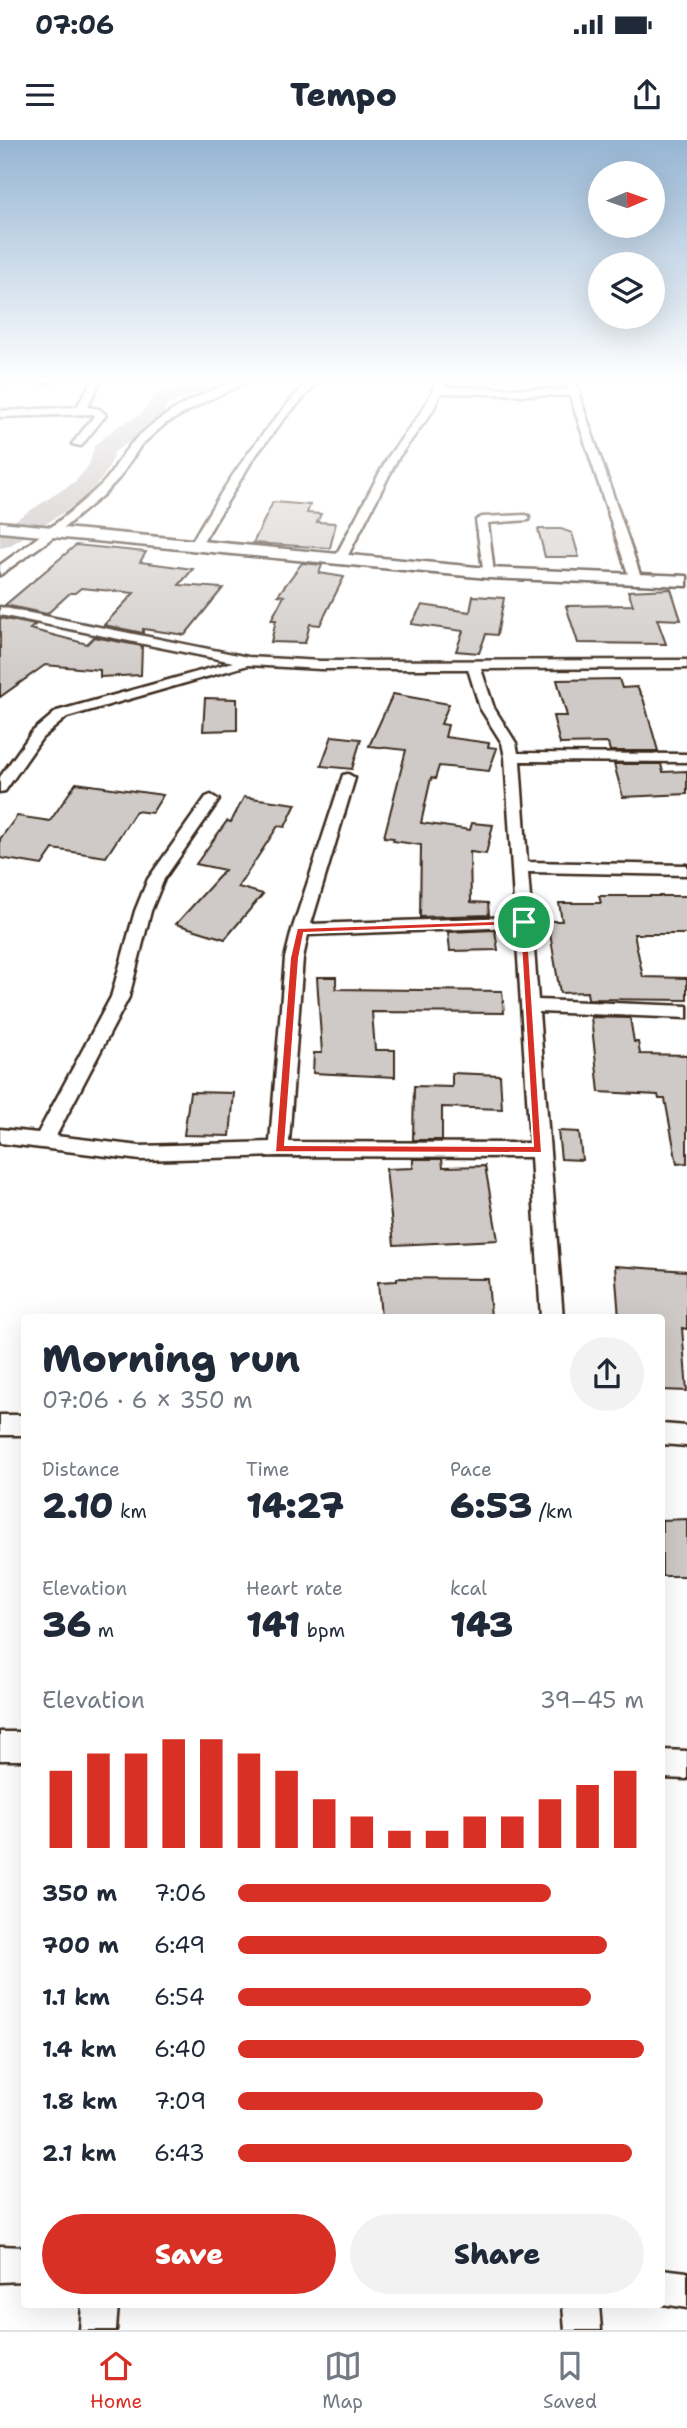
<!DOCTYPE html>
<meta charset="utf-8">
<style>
:root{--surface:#fff;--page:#f2f2f3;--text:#1f2937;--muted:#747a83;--line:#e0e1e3;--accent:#d93025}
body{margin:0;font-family:"Shantell Sans",sans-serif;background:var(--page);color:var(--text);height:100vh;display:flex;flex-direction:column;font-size:26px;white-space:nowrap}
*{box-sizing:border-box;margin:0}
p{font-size:23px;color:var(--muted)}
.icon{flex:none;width:38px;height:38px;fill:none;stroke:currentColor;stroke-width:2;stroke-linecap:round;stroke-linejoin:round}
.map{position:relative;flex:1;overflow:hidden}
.panel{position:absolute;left:21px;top:1174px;width:644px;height:994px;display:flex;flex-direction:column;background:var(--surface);border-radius:7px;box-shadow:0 7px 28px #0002}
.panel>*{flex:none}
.needle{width:46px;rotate:88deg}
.tools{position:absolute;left:588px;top:21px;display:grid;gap:14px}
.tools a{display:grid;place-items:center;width:77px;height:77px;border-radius:50%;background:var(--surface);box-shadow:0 7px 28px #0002;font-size:35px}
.pin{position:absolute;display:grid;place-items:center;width:60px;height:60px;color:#fff;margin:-30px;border:4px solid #fff;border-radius:50%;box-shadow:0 2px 7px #0007}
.round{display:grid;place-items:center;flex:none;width:74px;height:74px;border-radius:37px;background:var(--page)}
.overview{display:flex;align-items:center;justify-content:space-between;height:119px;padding:0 21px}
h1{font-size:38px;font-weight:800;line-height:52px}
.metrics{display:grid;grid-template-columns:repeat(3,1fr);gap:10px;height:119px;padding:7px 21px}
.metrics div{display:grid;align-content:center}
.metrics b{font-size:35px;font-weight:800}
.metrics small{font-size:19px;font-weight:400}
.metrics p{font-size:19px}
.chart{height:196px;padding:14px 21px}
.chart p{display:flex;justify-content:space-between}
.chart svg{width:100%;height:126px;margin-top:7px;stroke:var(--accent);stroke-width:6}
.button{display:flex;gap:14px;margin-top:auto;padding:14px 21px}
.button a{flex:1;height:80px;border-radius:42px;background:var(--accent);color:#fff;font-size:28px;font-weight:800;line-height:80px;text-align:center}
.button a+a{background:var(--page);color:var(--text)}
ul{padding:0 21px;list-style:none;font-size:23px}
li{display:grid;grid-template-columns:112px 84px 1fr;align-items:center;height:52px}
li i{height:18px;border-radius:9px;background:var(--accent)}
.status{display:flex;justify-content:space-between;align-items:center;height:49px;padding:0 35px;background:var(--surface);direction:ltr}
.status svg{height:19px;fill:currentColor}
header{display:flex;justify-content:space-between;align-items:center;height:91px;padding:0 21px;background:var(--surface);font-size:32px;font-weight:800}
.dock{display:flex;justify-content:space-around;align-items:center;height:98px;border-top:2px solid var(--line);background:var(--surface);font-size:19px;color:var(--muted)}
.dock a{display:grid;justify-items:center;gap:4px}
.dock .on{color:var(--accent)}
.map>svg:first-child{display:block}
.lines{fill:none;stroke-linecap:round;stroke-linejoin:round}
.river{fill:#bcb6b3;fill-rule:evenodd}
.building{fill:#cfcac7;stroke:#3b2a1e;stroke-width:2}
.street-casing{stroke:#3b2a1e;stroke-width:5}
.secondary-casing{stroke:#3b2a1e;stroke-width:5}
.street{fill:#fff;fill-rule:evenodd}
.secondary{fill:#fff;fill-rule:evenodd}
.route{fill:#d93025;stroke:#fff;stroke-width:2;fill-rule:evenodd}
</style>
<div class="status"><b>07:06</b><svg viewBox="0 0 49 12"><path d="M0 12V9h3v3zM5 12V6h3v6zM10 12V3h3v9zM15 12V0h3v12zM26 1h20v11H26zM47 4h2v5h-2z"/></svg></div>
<header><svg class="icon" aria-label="menu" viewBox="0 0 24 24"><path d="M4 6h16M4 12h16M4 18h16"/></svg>Tempo<svg class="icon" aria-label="share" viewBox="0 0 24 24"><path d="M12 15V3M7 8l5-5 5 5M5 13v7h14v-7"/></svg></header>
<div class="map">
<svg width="687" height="2190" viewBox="0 0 687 2190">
<rect width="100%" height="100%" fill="#fff"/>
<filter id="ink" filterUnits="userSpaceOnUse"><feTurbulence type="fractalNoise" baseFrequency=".0143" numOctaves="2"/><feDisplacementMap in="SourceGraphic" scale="14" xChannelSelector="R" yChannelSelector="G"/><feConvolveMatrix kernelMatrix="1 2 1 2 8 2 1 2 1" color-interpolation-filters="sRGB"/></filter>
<g filter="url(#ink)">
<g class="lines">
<path class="river" d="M203,239H232L229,243L169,264L157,283L114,312C106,355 43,384 9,406L0,408V390L76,341L89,325L95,305L117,287L141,274L154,256Z"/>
</g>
<path class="building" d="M273,362L310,365L307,373L321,374L317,382L336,383L330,408L253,403Z
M538,389H561L572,393L579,417H545Z
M76,405L146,412L140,422L193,429L179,445L223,448L185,495L143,489V493L104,485L134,453L81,448L75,453H70L47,474L5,465Z
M302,423L322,425L319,433L344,437L320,485L310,484L305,503L271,502L276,480H271L284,456L278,455Z
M671,449L681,480L657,479L666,504L578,503L566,466L633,465L628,451Z
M473,456L504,458L497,495L486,494L479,513L456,511L463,491L411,484L422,465L470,472Z
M0,478L35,485L30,489L87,504L94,497L142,506L141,535L100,537V530L45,525L0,557Z
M619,539L622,548L637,547L643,558L658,611H610L608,603L560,604L553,576H567L557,540Z
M393,554L449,564L441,584L448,585L445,597L489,603L488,607L497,608L489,631L439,626L435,639L431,638L421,683L470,690L472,683L493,685L486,714L470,712L471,762L488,763L489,775L420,777L421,705L393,701L394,698L384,697L406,610L369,606Z
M205,558L237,559V590L203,591Z
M332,596L361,599L352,629L321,626Z
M614,624H661L663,632L687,631V654L623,657Z
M76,643L163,655L152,673L136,671L106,717L53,709L42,725L0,718V699L17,676L50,681Z
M244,657L296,664L285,687L278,686L238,747L263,754L225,799L176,784L225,730L196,724L227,681L231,682Z
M599,756H687V794H634L643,837L687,838V860L588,859L587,852L560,853L548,781H562L559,763H601Z
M495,790L498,810L450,811L448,792Z
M317,837H336V849L502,851L504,873L372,872L375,910H395V937L313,933L314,913H322Z
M591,877L630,878L634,902H638L640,914L687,915V1023L677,1024L665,959H659L658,955L599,952Z
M452,933L500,935L502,969L442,967V1000H413L414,946L452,947Z
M190,952L234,953L230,996L184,995Z
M558,991L579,992L582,1020L561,1019Z
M413,1019H442L443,1027L485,1026L498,1100L394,1105L386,1029L413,1028Z
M615,1126L687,1131V1189L682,1188L687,1251L662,1250V1178H619Z
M397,1138L488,1139L491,1178H381L378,1142L397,1141Z
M687,1379V1436H662V1380Z"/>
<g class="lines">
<g class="street-casing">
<path id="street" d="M0,239H57L52,242H0Z
M93,239H102L87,267L99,269L106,275L81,306L72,304L95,275L93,274L0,277V271L77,267Z
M241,239H254L208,260L165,284L141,305L120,337L104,354L48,401L0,435V425C35,400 70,374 102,344C115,331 121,313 134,301C163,271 203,253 241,239Z
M311,239H321L283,280L253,319L200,407H192L190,405C224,344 262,289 311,239Z
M439,239H448L444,247L568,250L564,239H573L581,253L579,255L642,440L640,443L630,440L570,256L441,253L432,272L398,318L346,419L336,421L334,419L388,317L422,271Z
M525,375L529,376V380L488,383L494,433L484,436L476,380L482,377Z
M0,467L248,517L321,521L687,520V528L481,529L494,568L516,603L518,613L687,614V622L520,621L527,722L687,725V735L528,732L538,860L687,866V878L539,872L563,1178H541L531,1017L279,1016L140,1020L0,1003V989L38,993L111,857L135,771L148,739L206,657L211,655L219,660L164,739L151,771L129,857L56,996L140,1006L270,1002L285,818L292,790L343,635L348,634L355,638L311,784L515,777L505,617L502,603L480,568L468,529H321L248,525L67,577L42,598L5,651L0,652V637L32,592L57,571L233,522L0,475ZM516,787L530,1003L289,1002L303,818L308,795Z
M0,1275H24V1295H0Z
M662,1284L687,1286V1306L662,1304Z
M0,1592H24V1620H0Z
M662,1610L687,1611V1639L662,1638Z
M0,2106L24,2107V2141L0,2142Z
M662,2129L687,2132V2168L662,2164Z
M82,2165H118L116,2190H80Z
M563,2165H599L601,2190H565Z"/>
</g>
<g class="secondary-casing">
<path id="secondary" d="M0,382L488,428L687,436V446L488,438L0,392Z"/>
</g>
<use href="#street" class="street"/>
<use href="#secondary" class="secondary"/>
</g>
</g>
<linearGradient id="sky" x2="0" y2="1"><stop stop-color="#96b5d3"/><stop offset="0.44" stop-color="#fff"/><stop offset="1" stop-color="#fff" stop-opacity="0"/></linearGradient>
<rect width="687" height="545" fill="url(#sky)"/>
<path class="route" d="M527,780L542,1013L275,1012L290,818L297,788ZM520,785L533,1006L285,1005L299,818L304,793Z"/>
</svg>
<div class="tools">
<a><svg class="needle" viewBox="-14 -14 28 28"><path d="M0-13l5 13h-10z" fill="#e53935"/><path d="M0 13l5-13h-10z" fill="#747a83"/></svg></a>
<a><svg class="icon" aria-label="layers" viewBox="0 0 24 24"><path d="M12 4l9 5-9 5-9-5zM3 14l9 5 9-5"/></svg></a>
</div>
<div class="pin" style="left:524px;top:782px;background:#1e9e55"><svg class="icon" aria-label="arrive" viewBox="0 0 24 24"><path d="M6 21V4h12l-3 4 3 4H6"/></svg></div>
<section class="panel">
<div class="overview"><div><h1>Morning run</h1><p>07:06 · 6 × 350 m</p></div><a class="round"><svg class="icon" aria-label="share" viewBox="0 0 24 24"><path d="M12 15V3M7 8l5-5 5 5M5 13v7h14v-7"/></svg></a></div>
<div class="metrics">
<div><p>Distance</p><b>2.10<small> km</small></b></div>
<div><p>Time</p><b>14:27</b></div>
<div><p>Pace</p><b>6:53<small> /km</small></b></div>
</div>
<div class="metrics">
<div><p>Elevation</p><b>36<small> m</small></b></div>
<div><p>Heart rate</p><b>141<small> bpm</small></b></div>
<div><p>kcal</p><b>143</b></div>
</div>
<div class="chart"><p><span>Elevation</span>39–45 m</p>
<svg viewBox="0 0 160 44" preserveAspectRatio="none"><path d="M5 44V17M15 44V11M25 44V11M35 44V6M45 44V6M55 44V11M65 44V17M75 44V27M85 44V33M95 44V38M105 44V38M115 44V33M125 44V33M135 44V27M145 44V22M155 44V17"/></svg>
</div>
<ul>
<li><b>350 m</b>7:06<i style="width:77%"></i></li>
<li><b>700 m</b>6:49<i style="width:91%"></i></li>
<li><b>1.1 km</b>6:54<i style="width:87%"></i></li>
<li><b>1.4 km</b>6:40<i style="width:100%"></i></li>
<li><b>1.8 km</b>7:09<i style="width:75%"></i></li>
<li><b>2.1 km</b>6:43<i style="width:97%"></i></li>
</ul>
<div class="button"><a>Save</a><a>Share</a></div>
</section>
</div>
<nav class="dock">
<a class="on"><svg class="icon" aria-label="home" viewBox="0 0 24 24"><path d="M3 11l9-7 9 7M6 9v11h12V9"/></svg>Home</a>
<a><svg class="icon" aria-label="map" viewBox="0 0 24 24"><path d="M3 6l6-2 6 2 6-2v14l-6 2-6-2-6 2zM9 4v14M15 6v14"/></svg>Map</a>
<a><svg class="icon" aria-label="saved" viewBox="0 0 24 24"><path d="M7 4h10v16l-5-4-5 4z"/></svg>Saved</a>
</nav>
